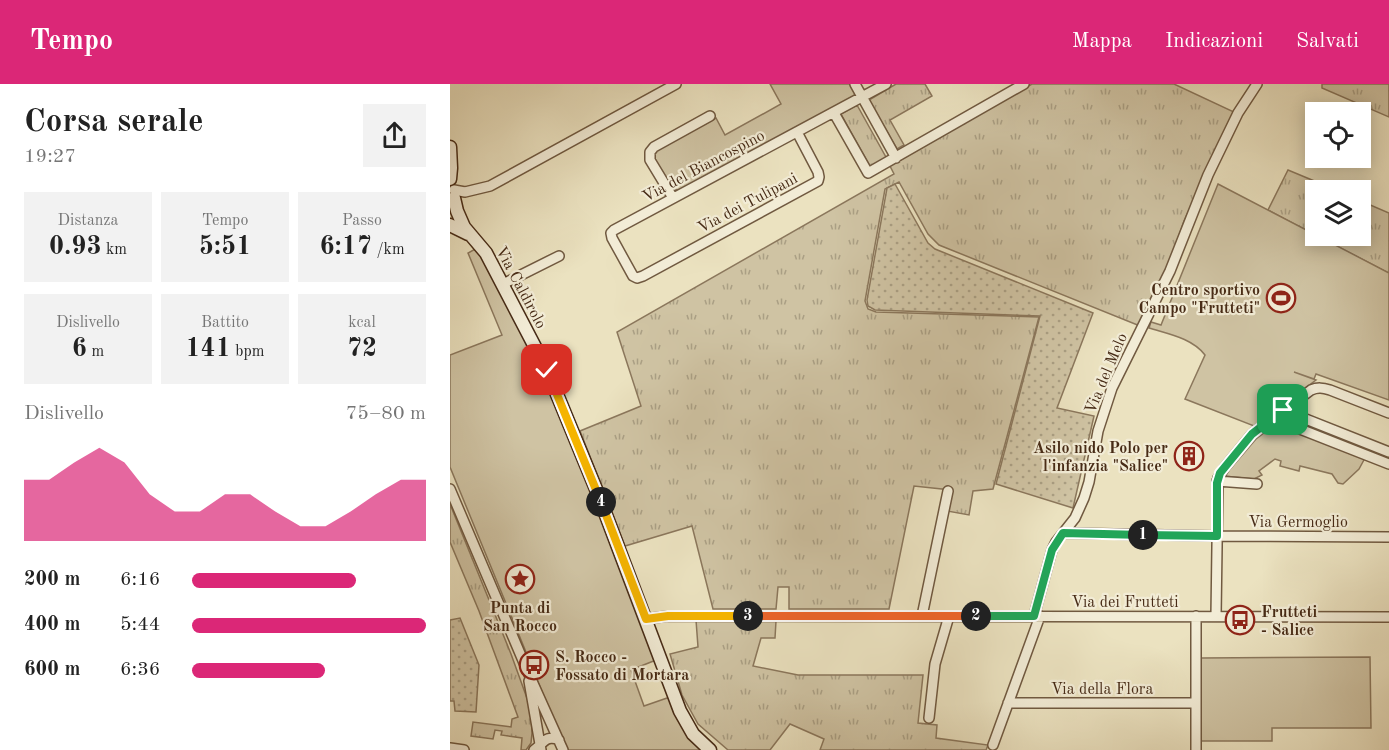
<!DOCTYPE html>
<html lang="it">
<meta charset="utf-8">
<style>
:root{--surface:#fff;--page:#f2f2f2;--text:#222;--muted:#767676;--accent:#db2777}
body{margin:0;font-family:"Old Standard TT",serif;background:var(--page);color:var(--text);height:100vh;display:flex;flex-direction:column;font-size:22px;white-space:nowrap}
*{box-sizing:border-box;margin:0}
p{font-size:20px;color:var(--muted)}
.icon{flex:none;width:33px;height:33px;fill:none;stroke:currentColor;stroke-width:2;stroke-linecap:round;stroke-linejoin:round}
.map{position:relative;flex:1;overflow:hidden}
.panel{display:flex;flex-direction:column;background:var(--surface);width:450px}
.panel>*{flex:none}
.controls{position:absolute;left:855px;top:18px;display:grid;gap:12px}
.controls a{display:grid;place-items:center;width:66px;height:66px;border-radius:0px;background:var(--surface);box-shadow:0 3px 15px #0003;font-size:30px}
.pin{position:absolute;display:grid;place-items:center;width:51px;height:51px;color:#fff;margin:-26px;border-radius:12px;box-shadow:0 3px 9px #0006}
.km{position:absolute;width:30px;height:30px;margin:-15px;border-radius:50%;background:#222;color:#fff;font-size:16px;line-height:30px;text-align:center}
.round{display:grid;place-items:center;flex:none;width:63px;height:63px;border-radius:0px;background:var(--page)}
.summary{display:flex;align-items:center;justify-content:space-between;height:102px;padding:0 24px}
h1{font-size:33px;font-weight:700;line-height:45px}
.figures{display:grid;grid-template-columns:repeat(3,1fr);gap:9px;height:102px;padding:6px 24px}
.figures div{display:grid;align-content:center;border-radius:0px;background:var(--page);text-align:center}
.figures b{font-size:26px;font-weight:700}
.figures small{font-size:16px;font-weight:400}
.figures p{font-size:16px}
.chart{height:168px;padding:12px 24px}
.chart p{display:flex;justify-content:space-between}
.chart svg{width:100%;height:108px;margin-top:6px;fill:var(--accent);opacity:.7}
ul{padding:0 24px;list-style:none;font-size:20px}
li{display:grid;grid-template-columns:96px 72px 1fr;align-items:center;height:45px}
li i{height:15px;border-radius:8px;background:var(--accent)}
header{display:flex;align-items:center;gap:36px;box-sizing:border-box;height:84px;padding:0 30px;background:var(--accent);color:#fff}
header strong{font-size:28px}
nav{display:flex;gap:33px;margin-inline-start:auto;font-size:21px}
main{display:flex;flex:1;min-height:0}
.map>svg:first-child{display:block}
.grass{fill:url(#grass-tufts);stroke:#8b775c;stroke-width:1.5}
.park{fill:#cfc3a3;stroke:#8b775c;stroke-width:1.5}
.garden{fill:url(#garden-dots);stroke:#8b775c;stroke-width:1.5}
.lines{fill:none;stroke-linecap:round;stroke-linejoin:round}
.street-casing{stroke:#705940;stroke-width:12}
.secondary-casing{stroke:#472b16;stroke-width:15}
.street{stroke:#f2ecd6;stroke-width:9}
.secondary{stroke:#f2ecd6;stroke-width:12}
.split-1-casing{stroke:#fff;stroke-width:12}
.split-2-casing{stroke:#fff;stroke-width:12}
.split-3-casing{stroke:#fff;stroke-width:12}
.split-4-casing{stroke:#fff;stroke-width:12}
.split-5-casing{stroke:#fff;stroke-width:12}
.split-1{stroke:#22a559;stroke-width:8}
.split-2{stroke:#22a559;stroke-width:8}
.split-3{stroke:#f0652b;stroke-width:8}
.split-4{stroke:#f5b400;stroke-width:8}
.split-5{stroke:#f5b400;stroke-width:8}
.labels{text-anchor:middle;stroke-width:4.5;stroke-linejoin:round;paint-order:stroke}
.street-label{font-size:16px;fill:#472b16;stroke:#f2ecd6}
.poi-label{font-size:16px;font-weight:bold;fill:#472b16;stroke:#f2ecd6;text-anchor:end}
</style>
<header>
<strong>Tempo</strong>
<nav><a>Mappa</a><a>Indicazioni</a><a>Salvati</a></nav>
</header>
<main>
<section class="panel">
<div class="summary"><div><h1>Corsa serale</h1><p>19:27</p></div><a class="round"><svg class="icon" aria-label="share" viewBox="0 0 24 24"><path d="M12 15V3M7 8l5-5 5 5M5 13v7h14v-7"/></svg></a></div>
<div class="figures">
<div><p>Distanza</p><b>0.93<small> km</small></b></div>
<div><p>Tempo</p><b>5:51</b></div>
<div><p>Passo</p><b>6:17<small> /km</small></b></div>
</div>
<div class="figures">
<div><p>Dislivello</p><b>6<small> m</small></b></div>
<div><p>Battito</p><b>141<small> bpm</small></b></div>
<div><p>kcal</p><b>72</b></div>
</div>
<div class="chart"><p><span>Dislivello</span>75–80 m</p>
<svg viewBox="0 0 160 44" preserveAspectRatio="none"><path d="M0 44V19L10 19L20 12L30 6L40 12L50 25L60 32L70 32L80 25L90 25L100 32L110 38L120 38L130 32L140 25L150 19L160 19V44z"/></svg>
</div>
<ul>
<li><b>200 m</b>6:16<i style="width:70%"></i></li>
<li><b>400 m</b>5:44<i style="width:100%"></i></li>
<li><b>600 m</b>6:36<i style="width:57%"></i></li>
</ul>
</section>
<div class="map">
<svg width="939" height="666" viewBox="0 0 939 666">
<defs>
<pattern id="grass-tufts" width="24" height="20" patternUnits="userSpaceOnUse" patternTransform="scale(1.5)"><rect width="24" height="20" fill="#cfc3a3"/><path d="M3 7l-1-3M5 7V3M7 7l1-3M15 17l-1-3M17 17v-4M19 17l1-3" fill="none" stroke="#aa9f84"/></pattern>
<pattern id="garden-dots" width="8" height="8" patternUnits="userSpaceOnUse" patternTransform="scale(1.5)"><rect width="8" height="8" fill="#cfc3a3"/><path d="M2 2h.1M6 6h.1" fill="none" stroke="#aa9f84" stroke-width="1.8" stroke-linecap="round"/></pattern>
</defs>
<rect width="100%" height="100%" fill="#ebe2c0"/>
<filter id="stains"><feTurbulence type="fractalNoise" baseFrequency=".00333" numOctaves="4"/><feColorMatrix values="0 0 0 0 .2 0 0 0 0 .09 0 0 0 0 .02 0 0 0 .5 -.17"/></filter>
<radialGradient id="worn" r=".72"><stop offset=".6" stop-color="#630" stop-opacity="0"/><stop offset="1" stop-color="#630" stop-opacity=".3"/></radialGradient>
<path class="grass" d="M446,0H475L482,12L440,36L454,61L447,65L419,16Z
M582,0H724L784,28L734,137L716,189L690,242L489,161L478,150L449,98L435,105L415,217L418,225L426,228L589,233L543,405L523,407L519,431L497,427L501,406L464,402L439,525H339V503H328L326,525H263L242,442L175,462L130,347L191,322L167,248L444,90L440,82Z
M872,0H939V33L872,4Z
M407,21L437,75L421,84L391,30Z
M838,86L886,106H866L865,151L818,126Z
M911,117L939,129V189L867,152H910Z
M0,420L61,570L78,617L81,629L82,649L81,659L76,666H71L72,654L51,651L52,647L45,646L43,655L21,652L23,638L61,643L62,635L68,633L29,527L0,458Z
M246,536L326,537L325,554H311L303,582L348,591H473L468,639L487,641L486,654L538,661L536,666H370L374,655L340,640L320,666H278L248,640L232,611L220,570L248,563Z"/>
<path class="park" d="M320,0H402L408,12L232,105L227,106L221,103L205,77L204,72L207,66L266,34L275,51L331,20Z
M768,100L939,189V316L866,290L864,295L844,288L866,296L804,342L735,315L755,271C742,254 718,250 699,244L701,238L711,241Z
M27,164L68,237L110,327L206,576L181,586L194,622L220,613L253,666H116L86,593L88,591L81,572L78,573L0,383V271L52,251L18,169Z
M827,339L915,374L909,385L893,400L888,399L882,390L850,382L849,387L830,382L831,377L825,375L809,387L812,391L804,395L774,392L806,355Z
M920,573L921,644H822V657H751V574Z"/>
<path class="garden" d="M445,100L478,159L485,165L643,229L607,324L644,332L623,424L546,400L590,232L425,226L418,222L417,216L437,104Z
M10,534L29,581L26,628L5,627L4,617H0V536Z"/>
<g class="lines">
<g class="street-casing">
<path id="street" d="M405,0L446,74
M384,29L418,89L574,0
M347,48L368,88L369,93L368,97L193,192L187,194L183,192L162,154L161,149L164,146L436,0
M4,106L15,108L40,102L226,0
M223,114L200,76V68L204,63L260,32
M53,200L109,172
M833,326L939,368
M822,334L939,380
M767,397L807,400
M0,405L77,586L113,666
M613,449L767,452L939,453
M472,532L498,407
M584,532L602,466L606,458L625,434L634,414L639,398L648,347L662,304L720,187L758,91L788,29L807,0
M746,532V666
M766,532L768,394L775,383L802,350L861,306C868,303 873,304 880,306L939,329
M196,535L218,532L939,533
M79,597L91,666
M558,619H746
M479,634L485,580L499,532
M543,661L590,532
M0,664L14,666
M84,666C93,660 96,650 109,656"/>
</g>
<g class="secondary-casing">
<path id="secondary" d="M0,63L1,84L0,95
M4,114L7,127L14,143L36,169L97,286L148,410L230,627L243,650L260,666
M0,141L18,150"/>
</g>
<use href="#street" class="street"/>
<use href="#secondary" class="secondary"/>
</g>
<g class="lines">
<g class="split-1-casing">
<path id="split-1" d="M693,451L767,452V399L770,389L802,350L833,326"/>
</g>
<g class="split-2-casing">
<path id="split-2" d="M526,532H584L602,466L613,449L693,451"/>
</g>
<g class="split-3-casing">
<path id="split-3" d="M298,532H526"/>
</g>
<g class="split-4-casing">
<path id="split-4" d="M151,418L196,535L218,532H298"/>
</g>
<g class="split-5-casing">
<path id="split-5" d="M97,286L151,418"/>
</g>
<use href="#split-1" class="split-1"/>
<use href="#split-2" class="split-2"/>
<use href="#split-3" class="split-3"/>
<use href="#split-4" class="split-4"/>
<use href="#split-5" class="split-5"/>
</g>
<defs>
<g id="stadium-ring" transform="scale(1.5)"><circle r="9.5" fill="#f2ecd6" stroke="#8f2418" stroke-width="1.5"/><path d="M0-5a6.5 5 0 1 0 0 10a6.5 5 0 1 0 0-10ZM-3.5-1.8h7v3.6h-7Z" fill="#8f2418"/></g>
<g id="building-ring" transform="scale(1.5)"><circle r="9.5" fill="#f2ecd6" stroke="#8f2418" stroke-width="1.5"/><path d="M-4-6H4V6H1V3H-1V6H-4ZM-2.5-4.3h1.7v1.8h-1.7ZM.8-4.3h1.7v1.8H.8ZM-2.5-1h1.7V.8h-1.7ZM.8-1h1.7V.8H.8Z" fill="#8f2418"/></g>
<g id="sight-ring" transform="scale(1.5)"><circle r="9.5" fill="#f2ecd6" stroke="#8f2418" stroke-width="1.5"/><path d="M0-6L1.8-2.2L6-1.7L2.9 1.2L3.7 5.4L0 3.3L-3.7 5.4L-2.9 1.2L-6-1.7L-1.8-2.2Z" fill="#8f2418"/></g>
<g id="bus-ring" transform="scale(1.5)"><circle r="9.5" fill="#f2ecd6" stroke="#8f2418" stroke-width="1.5"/><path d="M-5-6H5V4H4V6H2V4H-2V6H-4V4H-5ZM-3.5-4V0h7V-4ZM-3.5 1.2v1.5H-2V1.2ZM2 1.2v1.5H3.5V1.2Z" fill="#8f2418"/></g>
</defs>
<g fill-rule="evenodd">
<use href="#stadium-ring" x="831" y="214"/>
<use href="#building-ring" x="739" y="372"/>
<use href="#sight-ring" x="70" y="495"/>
<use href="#bus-ring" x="790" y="536"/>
<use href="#bus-ring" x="84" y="581"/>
</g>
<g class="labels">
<g class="street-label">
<text transform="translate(253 81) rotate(-28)" y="6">Via del Biancospino</text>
<text transform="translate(297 118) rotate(-28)" y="6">Via dei Tulipani</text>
<text transform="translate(72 203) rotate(62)" y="6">Via Caldirolo</text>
<text transform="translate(655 289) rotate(-67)" y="6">Via del Melo</text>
<text x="848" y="443">Via Germoglio</text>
<text x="675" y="523">Via dei Frutteti</text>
<text x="652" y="610">Via della Flora</text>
</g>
<g class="poi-label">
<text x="810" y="211">Centro sportivo<tspan x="810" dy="18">Campo "Frutteti"</tspan></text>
<text x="718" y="369">Asilo nido Polo per<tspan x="718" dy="18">l'infanzia "Salice"</tspan></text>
<text x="70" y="529" text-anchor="middle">Punta di<tspan x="70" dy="18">San Rocco</tspan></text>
<text x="811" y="533" text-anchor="start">Frutteti<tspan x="811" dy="18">- Salice</tspan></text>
<text x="105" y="578" text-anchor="start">S. Rocco -<tspan x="105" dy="18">Fossato di Mortara</tspan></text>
</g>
</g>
<rect width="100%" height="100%" filter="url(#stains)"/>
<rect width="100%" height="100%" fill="url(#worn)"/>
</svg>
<div class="controls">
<a><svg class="icon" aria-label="locate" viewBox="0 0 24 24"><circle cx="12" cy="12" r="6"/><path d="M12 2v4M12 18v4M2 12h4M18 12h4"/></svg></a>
<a><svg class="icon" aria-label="layers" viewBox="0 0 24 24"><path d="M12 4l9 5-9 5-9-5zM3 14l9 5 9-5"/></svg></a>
</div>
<div class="pin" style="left:833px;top:326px;background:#1e9e55"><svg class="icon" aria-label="arrive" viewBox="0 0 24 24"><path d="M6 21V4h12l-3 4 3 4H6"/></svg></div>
<div class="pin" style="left:97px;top:286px;background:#d93025"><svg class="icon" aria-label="check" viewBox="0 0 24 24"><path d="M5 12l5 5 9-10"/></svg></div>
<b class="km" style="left:693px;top:451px">1</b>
<b class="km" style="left:526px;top:532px">2</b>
<b class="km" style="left:298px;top:532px">3</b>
<b class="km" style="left:151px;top:418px">4</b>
</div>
</main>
